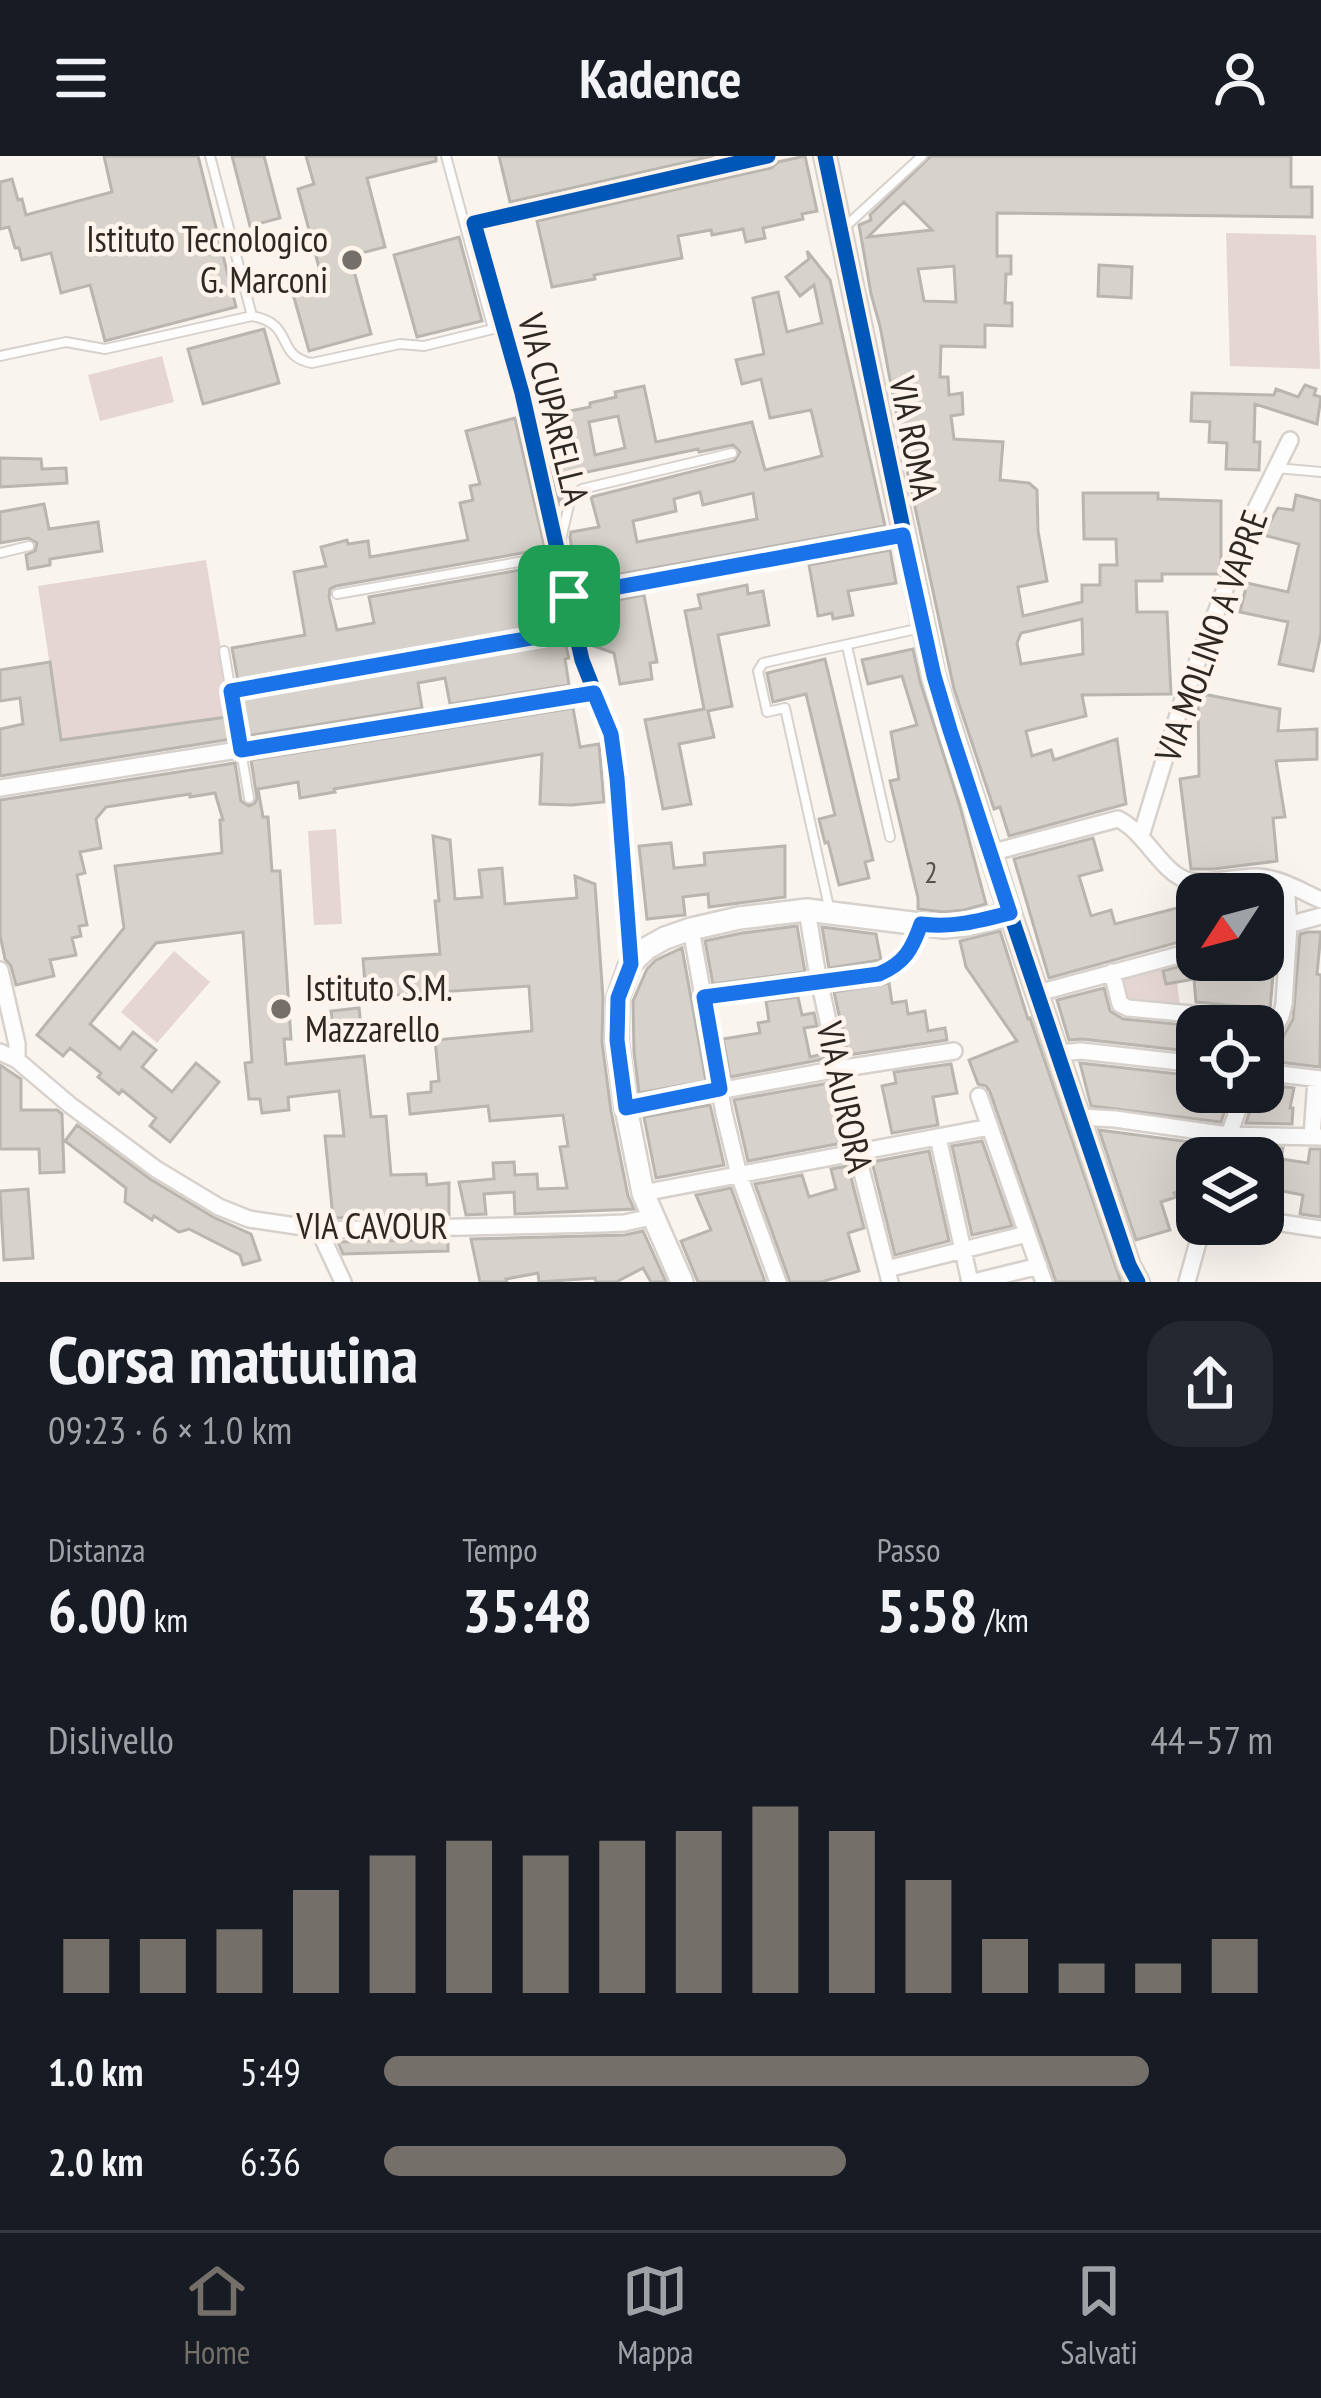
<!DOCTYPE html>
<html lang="it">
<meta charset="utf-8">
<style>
:root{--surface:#171b24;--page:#242831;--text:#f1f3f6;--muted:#9ea1a6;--line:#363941;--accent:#756f6a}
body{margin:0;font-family:"PT Sans Narrow",sans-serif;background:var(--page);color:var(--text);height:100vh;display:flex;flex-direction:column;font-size:45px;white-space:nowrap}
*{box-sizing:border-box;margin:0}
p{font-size:39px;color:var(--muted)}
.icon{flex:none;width:66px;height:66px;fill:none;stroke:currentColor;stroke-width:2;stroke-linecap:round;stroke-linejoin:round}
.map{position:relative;height:1126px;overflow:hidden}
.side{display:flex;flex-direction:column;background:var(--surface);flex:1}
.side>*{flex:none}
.needle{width:78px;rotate:234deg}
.controls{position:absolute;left:1176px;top:717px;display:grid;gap:24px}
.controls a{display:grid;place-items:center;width:108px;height:108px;border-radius:24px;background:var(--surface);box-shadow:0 12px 48px #0002;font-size:60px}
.pin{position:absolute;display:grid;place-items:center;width:102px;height:102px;color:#fff;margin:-51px;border-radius:24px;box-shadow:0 6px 18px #0006}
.round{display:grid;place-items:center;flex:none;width:126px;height:126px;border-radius:36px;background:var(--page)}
.headline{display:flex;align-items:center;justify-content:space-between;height:204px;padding:0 48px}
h1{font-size:66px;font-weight:800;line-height:90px}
.figures{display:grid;grid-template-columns:repeat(3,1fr);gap:18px;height:204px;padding:12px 48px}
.figures div{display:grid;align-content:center}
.figures b{font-size:60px;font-weight:800}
.figures small{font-size:33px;font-weight:400}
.figures p{font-size:33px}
.chart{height:336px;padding:24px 48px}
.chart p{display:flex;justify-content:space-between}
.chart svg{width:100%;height:216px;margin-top:12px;stroke:var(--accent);stroke-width:6}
ul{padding:0 48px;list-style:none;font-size:39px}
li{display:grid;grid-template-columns:192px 144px 1fr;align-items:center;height:90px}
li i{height:30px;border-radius:15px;background:var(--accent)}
header{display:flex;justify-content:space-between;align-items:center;height:156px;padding:0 48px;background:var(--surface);font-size:54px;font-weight:800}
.dock{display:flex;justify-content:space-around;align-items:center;height:168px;border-top:3px solid var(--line);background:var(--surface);font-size:33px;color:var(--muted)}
.dock a{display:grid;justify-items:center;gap:6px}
.dock .on{color:var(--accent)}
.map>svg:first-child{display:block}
.green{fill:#e5d5d3}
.building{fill:#d7d2cb;stroke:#b9b5af;stroke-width:3;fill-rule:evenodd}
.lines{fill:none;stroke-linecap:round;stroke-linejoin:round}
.lane-casing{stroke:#d7d1cc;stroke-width:12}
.street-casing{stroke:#d7d1cc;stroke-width:20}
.secondary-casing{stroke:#d7d1cc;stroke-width:26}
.lane{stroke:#fefdfd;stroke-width:8}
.street{stroke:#fefdfd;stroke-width:15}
.secondary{stroke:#fefdfd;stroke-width:21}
.cycleway-casing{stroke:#fef4eb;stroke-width:22}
.cycleway{stroke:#0057b8;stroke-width:15}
.route-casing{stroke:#fff;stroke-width:24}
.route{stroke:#1a73e8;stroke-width:15}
.poi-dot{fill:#756f6a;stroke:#fef4eb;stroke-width:4.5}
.labels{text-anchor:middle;stroke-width:9;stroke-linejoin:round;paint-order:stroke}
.number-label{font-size:30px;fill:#58524d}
.poi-label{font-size:36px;fill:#2e2823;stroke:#fef4eb;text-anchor:end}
.street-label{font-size:36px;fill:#2e2823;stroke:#fef4eb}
</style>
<header><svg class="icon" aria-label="menu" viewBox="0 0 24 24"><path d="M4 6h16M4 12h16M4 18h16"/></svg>Kadence<svg class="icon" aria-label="person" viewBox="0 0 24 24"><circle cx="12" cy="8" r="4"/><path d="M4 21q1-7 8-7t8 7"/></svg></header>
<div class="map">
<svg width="1321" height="1126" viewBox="0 0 1321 1126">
<rect width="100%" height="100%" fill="#faf4ef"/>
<path class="green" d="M1226,77L1316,79L1320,213L1230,210Z
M162,200L174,246L100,265L88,219Z
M206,404L232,560L61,584L38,430Z
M336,673L342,768L314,769L308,675Z
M174,795L210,826L157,887L121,856Z
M1162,806L1166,828L1177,826L1180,850L1123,845L1116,820Z"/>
<path class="building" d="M104,0H198L236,151L105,185L90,129L61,137L51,97L22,104L19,92H15L9,71L0,73V26L12,23L18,44L22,43L26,59L112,36Z
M232,0H264L280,62L250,70Z
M306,0H436V5L367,22L385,91L350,100L371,178L309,195L289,124L320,115L298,33L314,28Z
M499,0H714L510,46Z
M805,0L817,55L802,58L803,63L763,72L765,82L746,86L743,73L712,79L711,74L678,80L682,102L594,119L595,123L552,131L537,65L771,12L778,6Z
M931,0H1291V31H1312V61L997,57V100H1011V118H1006L1005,147H1012V170L985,169V191L941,190L940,221H948L949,239L962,237L963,258L951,260L954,283L1003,286L1000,324L1029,327L1037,334L1038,375L1047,425L1018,431L1023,460L1082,446V429H1100V409H1117L1116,383H1084L1083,337H1158V343L1221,345V409L1218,418H1162V425H1136L1137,456H1167L1171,538L1082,539L1086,560L1026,575L1032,600L1051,594L1054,604L1117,583L1126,648L1009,680L1000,651L994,653L954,533L907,314L880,170L871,138L859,69L871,64L870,59ZM904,46L932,74L868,81L888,61ZM954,110L956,146L924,145L918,113ZM1082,463L1083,498L1021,508L1017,487L1021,477Z
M459,81L482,165L417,181L394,99Z
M807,95L830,124L885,370L577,426L570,381L571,376L599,371L591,341L734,305L740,296L733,289L699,296L698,293L558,322L562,342L560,350L551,310L561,307L551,266L566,263L565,256L590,251V247L616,241L615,236L644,230L656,286L752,266L765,314L822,300L811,254L770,262L761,223L742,228L736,204L764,198L753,142L778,136L787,176L822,167L814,129L800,140L786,121L809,103ZM618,260L625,292L595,299L589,266ZM700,336L703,349L753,337L757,363L637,386L633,365L676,355L674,343Z
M1099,109L1132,111L1131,142L1098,140Z
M264,173L279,227L203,248L188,193Z
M1305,229L1316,233L1314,239L1321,241L1317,268L1255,248L1254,286H1260L1259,314L1226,313L1227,287L1209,286L1210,266L1191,265L1192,237L1274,239L1276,233L1298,241Z
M515,262L545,393L336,430L330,433L329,441L337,474L374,467L369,441L548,409L559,469L238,525L232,492L305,479L294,416L326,410L321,391L347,384L348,388L368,385L370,401L468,384L460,347L473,344L470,330L480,328L466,275Z
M0,302L41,303L42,313L66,312L67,327L0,331Z
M1296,339L1321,345V478L1313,515L1279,508L1288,466L1240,456L1247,427L1288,436L1299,388L1263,379L1278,352L1293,354Z
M44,348L49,373L98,366L102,395L50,403V409L28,413L26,399L35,395L37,387L28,382L0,387V356Z
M890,394L896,427L848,435L853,459L833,463L832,457L818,460L809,409Z
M747,429L748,438L763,435L769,469L718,479L732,550L708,555L714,581L679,588L691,648L663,653L645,564L704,553L685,455L701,452L698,439Z
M644,439L657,506L650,507L652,523L620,528L614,497L591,489L584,450Z
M565,485L569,502L565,503L569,529L450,548L445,522L418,527L422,552L247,580L240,542Z
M913,493L920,525L960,650L986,748L964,754L944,756L918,753V742L890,625L899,623L891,576L917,569L902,520L868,528L862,504Z
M825,503L873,704L865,706L869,722L839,729L828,686L825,687L819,663L835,659L806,538L773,546L767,517Z
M50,506L61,584L227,561L231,583L0,620V573L23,568L20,542L0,545V514Z
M1198,537L1280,553L1278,575L1317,573V603L1276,605L1285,661L1273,662L1277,705L1214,713H1191L1180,623L1199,620Z
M573,552L580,591L599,588L604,646L572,649L540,648L542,598L334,633L335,636L300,642L298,626L258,633L263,661H268L272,715H280L291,883H284L286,908L364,900L371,961L386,960L391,1019L426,1018L427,1029L449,1027V1059L333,1062L325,980H344L339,935L288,941L289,954L262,957L260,943H249L245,907L252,906L243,776L156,787L90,868L120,893L133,876L156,894L142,911L172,936L196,907L219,926L170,986L150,970L156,962L122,934L119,938L98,921L101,917L70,892L63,900L37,879L124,772L115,710L222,697L220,664H223L215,637L190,641V638L106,651L96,663L101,692L80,696L85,717L77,719L87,769L79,770L81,780L72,782L76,799L50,804L54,820L16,829L11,810L5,803L0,779V644L235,607L241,645L249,650L255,647L257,642L251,604Z
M433,680L450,684L455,743L482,741L479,714L502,712L505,748L577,742L575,720L595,728L603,842L602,886L611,955L628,1040L634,1053L515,1058L514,1036L484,1038L486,1058L466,1059L459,1026L494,1023L493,1007L514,1006L515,1019L537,1018L538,1033L567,1032L560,991L568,990L563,959L490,965L488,950L410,958L408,938L431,936V926L439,925L435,884L532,875L529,830L366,841L363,803L440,798L435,745H439Z
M1093,682L1102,714L1079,720L1091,760L1111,754L1115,768L1181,751L1190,783L1049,822L1014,703Z
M671,687L674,712L705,709L704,697L785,690V741L709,751L708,738L683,741L685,759L647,763L639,690Z
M797,770L805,816L713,828L705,785L742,777Z
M822,771L876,778L881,804L829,812Z
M1000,775L1028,863L1030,862L1121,1126H1056L990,936L986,930L978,928L969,904L1017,885L966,811L960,785Z
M1308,776H1321L1317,818L1321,819L1320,911L1270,905L1293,863L1300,778Z
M1276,785L1270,853L1196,846L1194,823L1166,828L1163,815L1203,804H1263V788Z
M682,792L706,925L639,937L634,896L633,845L647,813L656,804Z
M889,827L892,847L906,845L908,858L925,855L928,875L945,872L947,884L848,899L834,836Z
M1104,832L1110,855L1123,863L1197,870V896L1082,883L1069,884L1057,844Z
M798,841L802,859L814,857L817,870L804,872L810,901L823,898L824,903L730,921L723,883L760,877L758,867L769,865L766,845Z
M359,852L362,878L334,880L331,855Z
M1080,907L1197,920V936H1231L1221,966L1091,950Z
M951,908L957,937L933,941L938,969L892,977L882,930L896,927L894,916Z
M0,909L21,923V954H57L62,958L64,1016L40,1017L39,993H0Z
M829,927L842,987L748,1005L734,944Z
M1263,928L1294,932L1290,952H1293L1292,968L1246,967L1256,936H1263Z
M710,949L724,1009L656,1022L644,961Z
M77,969L150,1023L213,1061L251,1078L260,1104L243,1109L240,1099L189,1073L179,1076L154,1060L152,1064L125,1046L126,1032L65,985Z
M1099,974L1213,989L1209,1002H1197V1031L1174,1037L1176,1041L1161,1046L1170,1074L1136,1084Z
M982,985L1012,1070L972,1079L952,990Z
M1237,991L1283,992L1281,1003L1308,1007L1310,993H1321V1061L1300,1058L1303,1039L1277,1034L1274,1054L1263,1052V1002H1234Z
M929,995L949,1085L895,1099L872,1006Z
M848,1010L864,1072L848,1077L859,1115L821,1126H790L755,1028L802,1019L809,1041L836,1033L831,1013Z
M731,1032L765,1126H698L681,1085L711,1074L696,1039Z
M28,1033L33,1102L4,1104L0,1035Z
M643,1075L666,1126H651L643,1112L616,1126H596L595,1122L539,1126L538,1117L506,1123L507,1126H480L471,1083L625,1079Z
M448,1083V1095L343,1098L338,1086Z"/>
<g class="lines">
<g class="lane-casing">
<path id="lane" d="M846,70L922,0
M252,160C296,168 274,200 312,207L400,188L424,190L493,173L446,0
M0,200L66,186L105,193L252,160L210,0
M1276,312L1321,316
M559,391L571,341L582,333L732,297
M0,397L29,390
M337,438L558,399
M847,490L890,681
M224,495L249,642
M231,535L575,475
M829,751L785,552L767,556L758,515L763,507L921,472"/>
</g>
<g class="street-casing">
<path id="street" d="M570,440L903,379
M0,632L594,537
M1141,680L1181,549L1253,359L1290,284
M990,697L1118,663C1146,676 1163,720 1190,725C1212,729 1236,720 1258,721C1280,722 1301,735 1321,744
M807,754L817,815L857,997L890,1126
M691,773L724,957L739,1019L778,1126
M1263,776L1321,760
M630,808L611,578L582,504L522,237L474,67L768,0
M0,814L17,888V904
M1112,816L1120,848L1128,852L1278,866
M1038,837L1197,794
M704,841L879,818C908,807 911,795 921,768
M1263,895L1281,860L1284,848L1289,769L1286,728
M0,896L17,904L70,949L156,1013L219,1051L249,1063L323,1074L601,1068L624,1067L652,1061
M1058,897L1081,895L1197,908
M1263,916L1321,923
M979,940L1044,1126
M626,952L838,913L954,895
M1080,961L1115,963L1228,979L1321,981
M938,981L970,1126
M1312,981L1316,923
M1221,1002L1244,936
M643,1037L990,971
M1263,1064L1321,1073
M323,1074V1083L343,1126
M887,1113L1027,1078
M974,1126L1039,1110
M1187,1126L1203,1068"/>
</g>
<g class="secondary-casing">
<path id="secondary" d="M825,0L934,520L1010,757L1129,1109L1138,1126
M682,1126L643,1037L626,952L617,884L618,842L630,808L647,792L665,782L691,773L739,762L807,754L944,771L967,769L1010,757"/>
</g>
<use href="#lane" class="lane"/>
<use href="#street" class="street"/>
<use href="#secondary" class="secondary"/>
<g class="cycleway-casing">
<path id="cycleway" d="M825,0L934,520L1010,757L1129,1109L1138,1126
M630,808L611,578L582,504L522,237L474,67L768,0"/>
</g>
<use href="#cycleway" class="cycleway"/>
</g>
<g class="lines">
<g class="route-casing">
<path id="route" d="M903,379L934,520L950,574L1010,757C979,765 953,772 921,768C912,793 905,807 879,818L704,841L720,933L626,952L617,884L618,842L631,808L617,622L611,578L594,537L241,594L231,535L576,474L569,440Z"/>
</g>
<use href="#route" class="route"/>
</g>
<g class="poi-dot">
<circle cx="352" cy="104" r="12"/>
<circle cx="281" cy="853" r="12"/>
</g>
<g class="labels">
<g class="number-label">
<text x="931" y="727">2</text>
</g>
<g class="poi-label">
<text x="328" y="96">Istituto Tecnologico<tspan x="328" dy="41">G. Marconi</tspan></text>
<text x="305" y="845" text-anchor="start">Istituto S.M.<tspan x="305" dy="41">Mazzarello</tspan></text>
</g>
<g class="street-label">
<text transform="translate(554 253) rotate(76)" y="13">VIA CUPARELLA</text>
<text transform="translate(914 282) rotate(79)" y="13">VIA ROMA</text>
<text transform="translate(1211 480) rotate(-70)" y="13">VIA MOLINO A VAPRE</text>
<text transform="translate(845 941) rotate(78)" y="13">VIA AURORA</text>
<text x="372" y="1083">VIA CAVOUR</text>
</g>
</g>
</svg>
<div class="controls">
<a><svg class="needle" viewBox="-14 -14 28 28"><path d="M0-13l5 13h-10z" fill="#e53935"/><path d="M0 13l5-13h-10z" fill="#9ea1a6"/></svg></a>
<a><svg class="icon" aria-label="locate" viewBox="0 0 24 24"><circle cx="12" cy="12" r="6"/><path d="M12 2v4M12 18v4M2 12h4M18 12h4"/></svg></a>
<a><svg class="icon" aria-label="layers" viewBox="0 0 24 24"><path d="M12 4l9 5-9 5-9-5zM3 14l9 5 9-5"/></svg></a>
</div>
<div class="pin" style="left:569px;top:440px;background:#1e9e55"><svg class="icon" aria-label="arrive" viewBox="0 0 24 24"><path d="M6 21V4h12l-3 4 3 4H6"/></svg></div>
</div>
<section class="side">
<div class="headline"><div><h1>Corsa mattutina</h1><p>09:23 · 6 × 1.0 km</p></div><a class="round"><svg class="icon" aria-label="share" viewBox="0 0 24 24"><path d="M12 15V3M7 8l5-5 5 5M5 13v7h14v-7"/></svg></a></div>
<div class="figures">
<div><p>Distanza</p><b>6.00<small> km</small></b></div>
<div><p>Tempo</p><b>35:48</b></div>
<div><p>Passo</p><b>5:58<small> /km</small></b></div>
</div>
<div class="chart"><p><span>Dislivello</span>44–57 m</p>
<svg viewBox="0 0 160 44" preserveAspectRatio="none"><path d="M5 44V33M15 44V33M25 44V31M35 44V23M45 44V16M55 44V13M65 44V16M75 44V13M85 44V11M95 44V6M105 44V11M115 44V21M125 44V33M135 44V38M145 44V38M155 44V33"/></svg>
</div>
<ul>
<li><b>1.0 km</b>5:49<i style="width:86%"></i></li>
<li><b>2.0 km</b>6:36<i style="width:52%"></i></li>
</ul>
</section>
<nav class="dock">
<a class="on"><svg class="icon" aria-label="home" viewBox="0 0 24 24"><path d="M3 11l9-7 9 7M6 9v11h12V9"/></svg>Home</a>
<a><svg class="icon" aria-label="map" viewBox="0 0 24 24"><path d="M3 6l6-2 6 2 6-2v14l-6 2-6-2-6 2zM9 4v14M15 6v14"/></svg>Mappa</a>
<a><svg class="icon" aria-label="saved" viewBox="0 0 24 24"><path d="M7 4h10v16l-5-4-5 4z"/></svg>Salvati</a>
</nav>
